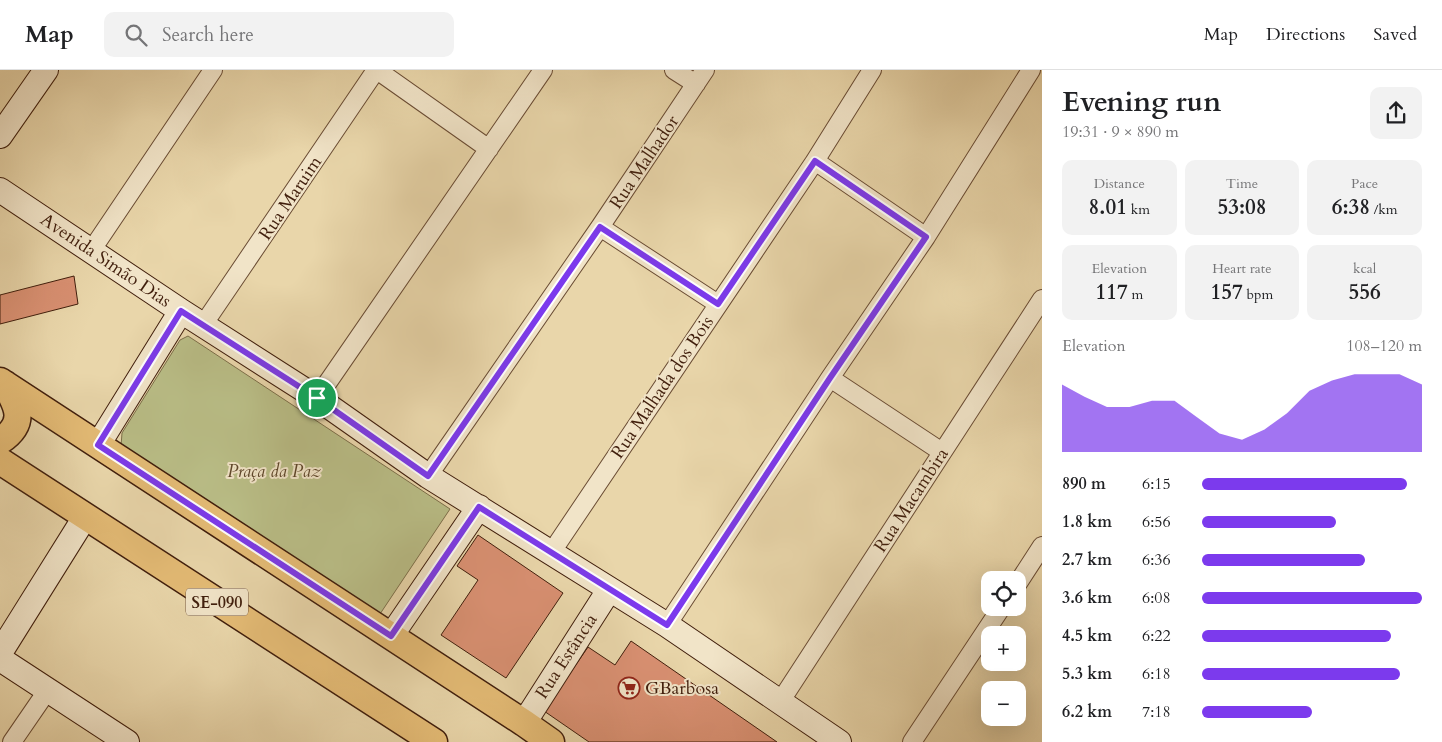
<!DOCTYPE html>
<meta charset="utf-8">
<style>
:root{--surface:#fff;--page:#f2f2f2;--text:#202124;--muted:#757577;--line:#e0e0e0;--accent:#7c3aed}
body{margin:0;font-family:Cardo,serif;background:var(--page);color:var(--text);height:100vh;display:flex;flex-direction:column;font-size:19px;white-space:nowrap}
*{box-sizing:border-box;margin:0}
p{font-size:16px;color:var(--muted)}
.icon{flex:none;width:28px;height:28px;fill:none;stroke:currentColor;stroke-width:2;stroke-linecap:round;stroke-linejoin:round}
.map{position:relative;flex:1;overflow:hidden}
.side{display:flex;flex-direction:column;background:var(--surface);width:400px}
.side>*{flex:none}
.fabs{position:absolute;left:981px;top:501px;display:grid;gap:10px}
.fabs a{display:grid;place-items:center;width:45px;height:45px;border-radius:10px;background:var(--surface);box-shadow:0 5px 20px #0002;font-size:25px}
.pin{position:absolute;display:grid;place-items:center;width:42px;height:42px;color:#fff;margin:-21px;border:2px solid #fff;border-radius:50%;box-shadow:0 1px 5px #0007}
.round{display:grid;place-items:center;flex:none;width:52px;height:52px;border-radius:10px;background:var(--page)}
.headline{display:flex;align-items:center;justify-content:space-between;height:85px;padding:0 20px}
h1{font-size:28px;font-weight:600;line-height:38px}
.metrics{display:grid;grid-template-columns:repeat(3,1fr);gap:8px;height:85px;padding:5px 20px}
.metrics div{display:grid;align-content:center;border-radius:10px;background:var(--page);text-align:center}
.metrics b{font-size:21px;font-weight:600}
.metrics small{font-size:14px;font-weight:400}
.metrics p{font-size:14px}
.chart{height:140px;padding:10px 20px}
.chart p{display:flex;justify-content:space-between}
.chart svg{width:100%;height:90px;margin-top:5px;fill:var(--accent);opacity:.7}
ul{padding:0 20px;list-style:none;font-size:16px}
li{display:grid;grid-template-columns:80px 60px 1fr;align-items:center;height:38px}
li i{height:12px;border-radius:6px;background:var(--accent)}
header{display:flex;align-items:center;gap:30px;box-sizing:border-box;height:70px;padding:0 25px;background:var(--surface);border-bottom:1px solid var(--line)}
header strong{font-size:24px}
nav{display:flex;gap:28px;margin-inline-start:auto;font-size:18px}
.search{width:350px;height:45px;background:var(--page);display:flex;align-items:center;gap:12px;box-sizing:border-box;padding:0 18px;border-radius:10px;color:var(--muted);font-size:19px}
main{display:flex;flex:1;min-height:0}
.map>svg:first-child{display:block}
.green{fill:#b9bd86;stroke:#7c6e49}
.building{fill:#d99072;stroke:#401e0c}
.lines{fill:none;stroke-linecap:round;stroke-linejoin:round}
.street-casing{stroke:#6a4c34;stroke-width:20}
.secondary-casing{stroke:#401e0c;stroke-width:26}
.primary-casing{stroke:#401e0c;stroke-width:29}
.street{stroke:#f1e4c8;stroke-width:18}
.secondary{stroke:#f1e4c8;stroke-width:24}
.primary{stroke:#e4bb75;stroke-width:26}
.route-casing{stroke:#fff;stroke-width:10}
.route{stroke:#7c3aed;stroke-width:6}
.labels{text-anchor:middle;stroke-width:4;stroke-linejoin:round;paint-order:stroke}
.shield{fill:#f1e4c8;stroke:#755944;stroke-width:1}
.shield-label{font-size:16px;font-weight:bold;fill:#401e0c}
.street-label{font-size:18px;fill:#401e0c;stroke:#f1e4c8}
.park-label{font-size:18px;font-style:italic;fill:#5e462a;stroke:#f1e4c8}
.poi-label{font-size:18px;fill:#401e0c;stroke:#f1e4c8;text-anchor:start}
</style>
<header>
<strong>Map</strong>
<div class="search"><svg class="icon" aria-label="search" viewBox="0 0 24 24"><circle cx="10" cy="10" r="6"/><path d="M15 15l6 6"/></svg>Search here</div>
<nav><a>Map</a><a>Directions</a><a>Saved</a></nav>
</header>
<main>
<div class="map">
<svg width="1042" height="672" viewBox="0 0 1042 672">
<rect width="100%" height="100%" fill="#e9d6aa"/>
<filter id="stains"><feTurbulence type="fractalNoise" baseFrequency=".004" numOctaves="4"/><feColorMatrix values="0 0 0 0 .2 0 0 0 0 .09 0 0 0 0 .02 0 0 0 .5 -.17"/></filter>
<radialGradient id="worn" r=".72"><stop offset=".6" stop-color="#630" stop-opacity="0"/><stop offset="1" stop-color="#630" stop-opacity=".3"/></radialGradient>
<path class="green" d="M188,266L450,439L378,547L121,376L122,363L180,270Z"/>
<path class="building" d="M74,206L78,234L0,254V225Z
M478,465L563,523L506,608L441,565L478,510L457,496Z
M631,571L777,672H589L544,641L588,577L615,595Z"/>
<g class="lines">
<g class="street-casing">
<path id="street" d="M377,0L489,79
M674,0L696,14
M815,91L926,167
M600,157L718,234
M91,181L213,0
M203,255L376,0
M830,308L942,382
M317,328L543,0
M428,406L600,157L705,0
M551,483L815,91L872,0
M1018,513L1042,476
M667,555L830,308L926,167L1031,0
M780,632L1042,229
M12,672L47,621
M912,672L1001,538"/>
</g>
<g class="secondary-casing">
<path id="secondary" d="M0,66L46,0
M0,120L181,241L317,328L428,406L667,555L839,672
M98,375L181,241
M391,566L479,437
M0,583L85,447
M0,589L127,672
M524,653L609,520"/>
</g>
<g class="primary-casing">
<path id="primary" d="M0,311L524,653L551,672
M0,371C27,353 18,337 5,314
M0,391L434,672"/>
</g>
<use href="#street" class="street"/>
<use href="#secondary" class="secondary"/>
<use href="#primary" class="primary"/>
</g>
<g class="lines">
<g class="route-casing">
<path id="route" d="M815,91L926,167L830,308L667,555L479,437L391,566L98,375L181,241L317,328L428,406L600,157L718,234Z"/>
</g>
<use href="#route" class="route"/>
</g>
<defs>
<g id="supermarket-ring" transform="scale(1.125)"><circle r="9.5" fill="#f1e4c8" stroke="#8f2418" stroke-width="1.5"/><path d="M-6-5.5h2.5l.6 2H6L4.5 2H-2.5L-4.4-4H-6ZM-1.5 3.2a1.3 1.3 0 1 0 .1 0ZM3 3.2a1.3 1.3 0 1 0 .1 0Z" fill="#8f2418"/></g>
</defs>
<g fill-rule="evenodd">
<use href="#supermarket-ring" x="629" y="618"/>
</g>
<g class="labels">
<rect class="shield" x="186" y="518.5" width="62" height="27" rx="4"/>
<g class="shield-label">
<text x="217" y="538">SE-090</text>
</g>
<g class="street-label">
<text transform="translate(644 92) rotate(-56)" y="6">Rua Malhador</text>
<text transform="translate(290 128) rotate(-56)" y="6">Rua Maruim</text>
<text transform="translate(106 190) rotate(34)" y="6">Avenida Simão Dias</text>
<text transform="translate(662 317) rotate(-56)" y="6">Rua Malhada dos Bois</text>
<text transform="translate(911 430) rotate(-57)" y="6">Rua Macambira</text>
<text transform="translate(566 586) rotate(-57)" y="6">Rua Estância</text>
</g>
<g class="park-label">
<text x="274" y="407">Praça da Paz</text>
</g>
<g class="poi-label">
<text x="645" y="624">GBarbosa</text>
</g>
</g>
<rect width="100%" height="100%" filter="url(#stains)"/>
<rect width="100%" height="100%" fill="url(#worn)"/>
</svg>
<div class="fabs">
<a><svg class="icon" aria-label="locate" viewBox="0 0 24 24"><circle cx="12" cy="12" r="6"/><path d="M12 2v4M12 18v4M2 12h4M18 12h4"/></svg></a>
<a>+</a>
<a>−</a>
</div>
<div class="pin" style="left:317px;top:328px;background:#1e9e55"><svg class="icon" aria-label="arrive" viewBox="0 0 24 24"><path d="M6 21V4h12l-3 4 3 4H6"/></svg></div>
</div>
<section class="side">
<div class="headline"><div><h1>Evening run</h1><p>19:31 · 9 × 890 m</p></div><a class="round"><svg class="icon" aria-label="share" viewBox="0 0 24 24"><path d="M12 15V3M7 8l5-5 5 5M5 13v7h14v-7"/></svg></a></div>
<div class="metrics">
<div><p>Distance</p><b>8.01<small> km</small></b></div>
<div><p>Time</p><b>53:08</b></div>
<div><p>Pace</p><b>6:38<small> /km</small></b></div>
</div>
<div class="metrics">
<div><p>Elevation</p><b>117<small> m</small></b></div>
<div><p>Heart rate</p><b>157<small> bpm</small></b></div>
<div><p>kcal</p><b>556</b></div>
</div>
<div class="chart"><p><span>Elevation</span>108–120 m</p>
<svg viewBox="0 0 160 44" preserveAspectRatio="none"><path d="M0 44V11L10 17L20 22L30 22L40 19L50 19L60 27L70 35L80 38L90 33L100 25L110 14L120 9L130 6L140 6L150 6L160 11V44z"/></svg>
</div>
<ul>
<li><b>890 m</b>6:15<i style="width:93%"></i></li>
<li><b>1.8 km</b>6:56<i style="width:61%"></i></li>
<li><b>2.7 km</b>6:36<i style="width:74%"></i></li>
<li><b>3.6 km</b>6:08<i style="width:100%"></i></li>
<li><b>4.5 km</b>6:22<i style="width:86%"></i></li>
<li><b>5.3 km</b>6:18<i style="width:90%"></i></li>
<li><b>6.2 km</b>7:18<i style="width:50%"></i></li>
</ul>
</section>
</main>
